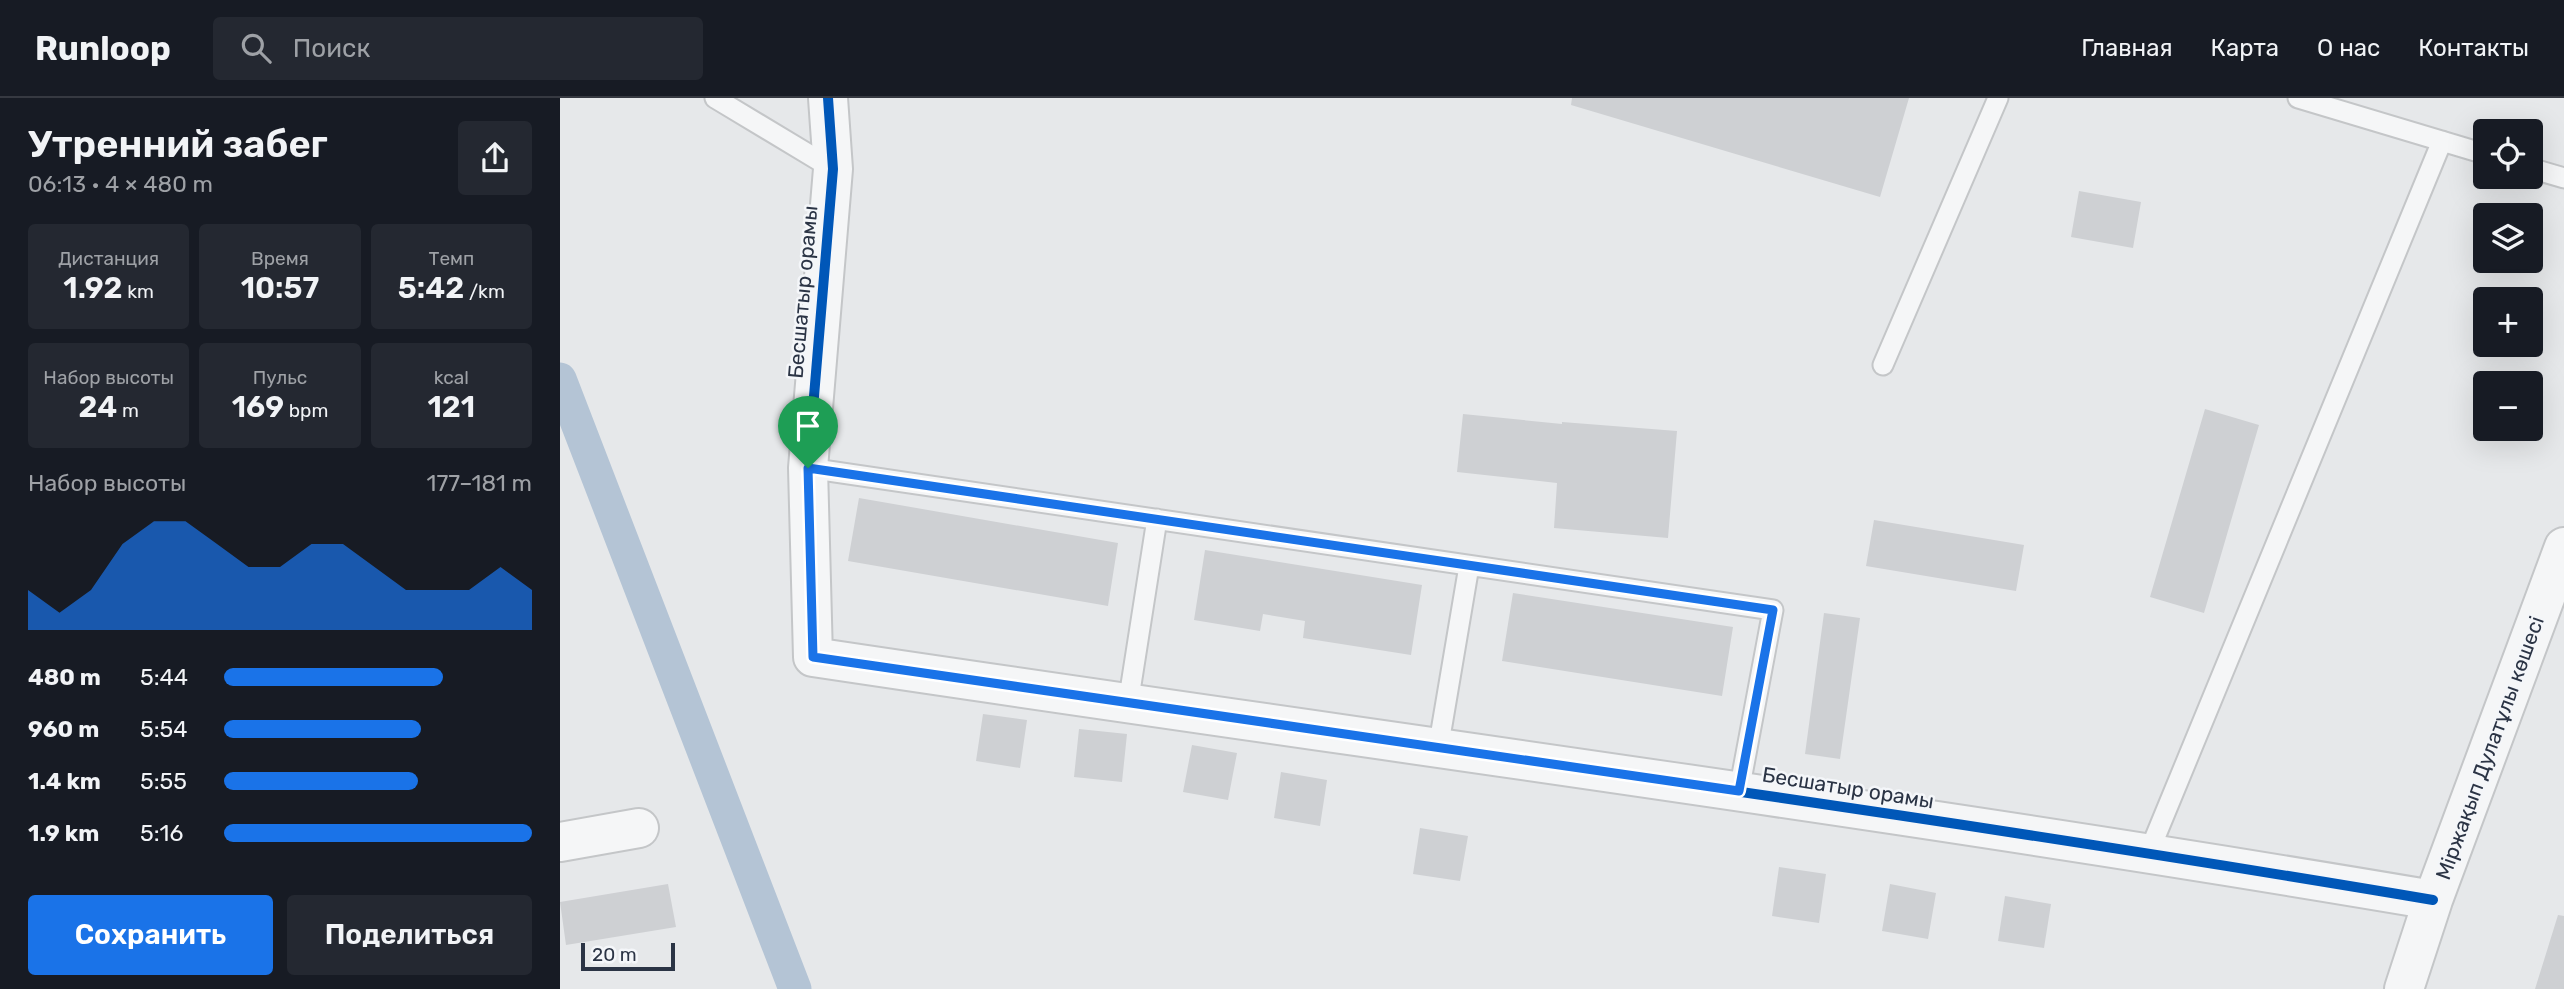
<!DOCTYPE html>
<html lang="ru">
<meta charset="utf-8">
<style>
:root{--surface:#171b24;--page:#242831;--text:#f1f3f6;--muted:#9ea1a6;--line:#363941;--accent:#1a73e8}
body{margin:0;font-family:Rubik,sans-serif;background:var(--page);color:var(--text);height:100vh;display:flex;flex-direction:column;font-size:26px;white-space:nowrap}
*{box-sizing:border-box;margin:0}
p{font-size:23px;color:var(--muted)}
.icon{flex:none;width:38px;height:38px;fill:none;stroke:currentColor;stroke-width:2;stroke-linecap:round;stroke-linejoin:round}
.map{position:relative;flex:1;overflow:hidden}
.side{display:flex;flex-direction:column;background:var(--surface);width:560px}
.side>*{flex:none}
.controls{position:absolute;left:1913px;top:21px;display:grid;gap:14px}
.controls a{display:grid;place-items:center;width:70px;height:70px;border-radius:7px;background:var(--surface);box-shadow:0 7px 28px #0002;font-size:35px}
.scale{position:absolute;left:21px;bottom:18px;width:94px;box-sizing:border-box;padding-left:7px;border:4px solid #2b3445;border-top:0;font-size:19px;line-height:24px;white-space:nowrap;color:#2b3445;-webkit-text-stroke:5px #f4f6f9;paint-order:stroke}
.pin{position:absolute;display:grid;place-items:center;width:60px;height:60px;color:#fff;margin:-72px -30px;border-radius:50% 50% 50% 0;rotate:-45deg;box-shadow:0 0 7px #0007}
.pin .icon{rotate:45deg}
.round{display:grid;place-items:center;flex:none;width:74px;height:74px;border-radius:7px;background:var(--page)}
.head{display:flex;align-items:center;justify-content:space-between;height:119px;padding:0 28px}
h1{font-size:38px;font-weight:600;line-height:52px}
.figures{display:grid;grid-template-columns:repeat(3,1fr);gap:10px;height:119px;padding:7px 28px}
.figures div{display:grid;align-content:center;border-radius:7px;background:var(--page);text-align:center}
.figures b{font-size:30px;font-weight:600}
.figures small{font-size:19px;font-weight:400}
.figures p{font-size:19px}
.chart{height:196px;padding:14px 28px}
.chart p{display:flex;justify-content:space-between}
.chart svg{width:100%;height:126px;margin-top:7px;fill:var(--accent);opacity:.7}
.button{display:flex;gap:14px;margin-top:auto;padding:14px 28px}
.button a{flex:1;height:80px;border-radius:7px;background:var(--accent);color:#fff;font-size:28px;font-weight:600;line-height:80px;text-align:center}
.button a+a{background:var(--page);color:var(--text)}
ul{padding:0 28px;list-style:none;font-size:23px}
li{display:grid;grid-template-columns:112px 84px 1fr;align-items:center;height:52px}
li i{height:18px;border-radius:9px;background:var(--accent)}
header{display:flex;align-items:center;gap:42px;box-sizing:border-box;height:98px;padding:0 35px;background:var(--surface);border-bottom:2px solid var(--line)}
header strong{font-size:33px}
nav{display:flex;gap:38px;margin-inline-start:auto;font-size:24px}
.search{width:490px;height:63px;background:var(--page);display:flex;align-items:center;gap:18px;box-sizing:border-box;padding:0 24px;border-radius:7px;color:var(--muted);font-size:26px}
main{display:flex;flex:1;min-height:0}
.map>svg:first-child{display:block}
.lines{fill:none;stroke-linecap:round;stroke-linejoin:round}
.canal{stroke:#b4c4d5;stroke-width:33}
.building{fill:#ced0d3}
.service-casing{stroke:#c4c6c8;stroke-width:23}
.minor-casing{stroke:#c4c6c8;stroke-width:42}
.service{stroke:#f5f6f7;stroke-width:19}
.minor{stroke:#f5f6f7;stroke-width:38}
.cycleway-casing{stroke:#f4f6f9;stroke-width:15}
.cycleway{stroke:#0057b8;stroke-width:10}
.route-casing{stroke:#fff;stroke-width:14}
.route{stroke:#1a73e8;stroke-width:9}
.labels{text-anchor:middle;stroke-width:5;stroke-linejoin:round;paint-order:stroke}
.street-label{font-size:21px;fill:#2b3445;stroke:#f4f6f9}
</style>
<header>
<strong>Runloop</strong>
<div class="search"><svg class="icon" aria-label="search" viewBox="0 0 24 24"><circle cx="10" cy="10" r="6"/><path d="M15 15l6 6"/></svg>Поиск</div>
<nav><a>Главная</a><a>Карта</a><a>О нас</a><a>Контакты</a></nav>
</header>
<main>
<section class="side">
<div class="head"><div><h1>Утренний забег</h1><p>06:13 · 4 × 480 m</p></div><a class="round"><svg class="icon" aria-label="share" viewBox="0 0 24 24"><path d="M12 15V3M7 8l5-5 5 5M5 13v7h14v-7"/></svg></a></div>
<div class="figures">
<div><p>Дистанция</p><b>1.92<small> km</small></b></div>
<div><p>Время</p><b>10:57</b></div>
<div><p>Темп</p><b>5:42<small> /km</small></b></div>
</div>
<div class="figures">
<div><p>Набор высоты</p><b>24<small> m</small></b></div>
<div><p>Пульс</p><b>169<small> bpm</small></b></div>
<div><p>kcal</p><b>121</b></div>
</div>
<div class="chart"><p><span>Набор высоты</span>177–181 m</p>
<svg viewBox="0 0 160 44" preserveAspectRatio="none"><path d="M0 44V30L10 38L20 30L30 14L40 6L50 6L60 14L70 22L80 22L90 14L100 14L110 22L120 30L130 30L140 30L150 22L160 30V44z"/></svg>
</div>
<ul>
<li><b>480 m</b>5:44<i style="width:71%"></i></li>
<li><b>960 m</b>5:54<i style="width:64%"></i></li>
<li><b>1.4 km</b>5:55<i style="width:63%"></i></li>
<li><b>1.9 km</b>5:16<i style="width:100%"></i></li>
</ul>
<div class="button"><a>Сохранить</a><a>Поделиться</a></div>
</section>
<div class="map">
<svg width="2004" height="891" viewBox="0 0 2004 891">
<rect width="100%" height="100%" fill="#e6e8ea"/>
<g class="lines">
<path class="canal" d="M0,281L235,891"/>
</g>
<path class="building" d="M1012,0H1349L1320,99L1011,7Z
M1519,93L1581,104L1573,150L1511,139Z
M1645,311L1699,327L1644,515L1590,499Z
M903,316L1002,326V324L1117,333L1108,440L994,430L997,385L897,374Z
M299,400L558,445L548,508L288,463Z
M1314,422L1464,447L1456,493L1306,468Z
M645,452L862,487L851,557L743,540L745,523L703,516L700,533L634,522Z
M953,495L1173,529L1162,598L942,563Z
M1264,515L1300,520L1280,661L1245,656Z
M423,616L467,622L460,670L416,663Z
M519,631L567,636L562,684L514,679Z
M632,647L677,655L668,702L623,694Z
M721,674L767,682L760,728L714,720Z
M860,730L908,738L900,783L853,776Z
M1219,769L1266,776L1259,825L1212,818Z
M108,786L116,829L6,847L0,804Z
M1330,786L1376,795L1368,841L1322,833Z
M1445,798L1491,806L1484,850L1438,843Z
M1998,817L2004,818V891H1975Z"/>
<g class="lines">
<g class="service-casing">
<path id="service" d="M155,0L273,71
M1738,0L1925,56
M1970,70L2004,80
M1323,267L1438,0
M248,370L1213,512L1179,693
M568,606L597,421
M878,651L909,468
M1589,754L1882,43"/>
</g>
<g class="minor-casing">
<path id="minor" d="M268,0L273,71L248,370L253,559C793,640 1335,711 1873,802
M0,744L79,730
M1844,891L1873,802L2004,449"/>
</g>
<use href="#service" class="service"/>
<use href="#minor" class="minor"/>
<g class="cycleway-casing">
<path id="cycleway" d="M268,0L273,71L248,370L253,559C793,640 1335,711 1873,802"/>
</g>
<use href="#cycleway" class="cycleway"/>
</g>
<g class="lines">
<g class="route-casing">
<path id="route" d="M248,370L1213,512L1179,693L253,559Z"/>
</g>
<use href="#route" class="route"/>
</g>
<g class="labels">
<g class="street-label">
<text transform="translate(243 194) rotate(-85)" y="7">Бесшатыр орамы</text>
<text transform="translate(1930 650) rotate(-70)" y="7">Міржақып Дулатұлы көшесі</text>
<text transform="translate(1288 690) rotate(9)" y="7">Бесшатыр орамы</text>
</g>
</g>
</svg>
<div class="controls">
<a><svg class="icon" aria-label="locate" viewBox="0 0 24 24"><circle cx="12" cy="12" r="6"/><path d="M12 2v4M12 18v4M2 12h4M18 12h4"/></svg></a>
<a><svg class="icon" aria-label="layers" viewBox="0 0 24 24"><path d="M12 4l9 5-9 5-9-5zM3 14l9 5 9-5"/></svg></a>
<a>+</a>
<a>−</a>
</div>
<div class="scale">20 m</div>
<div class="pin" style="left:248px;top:370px;background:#1e9e55"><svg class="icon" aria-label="arrive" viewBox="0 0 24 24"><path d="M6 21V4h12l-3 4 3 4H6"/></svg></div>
</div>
</main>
